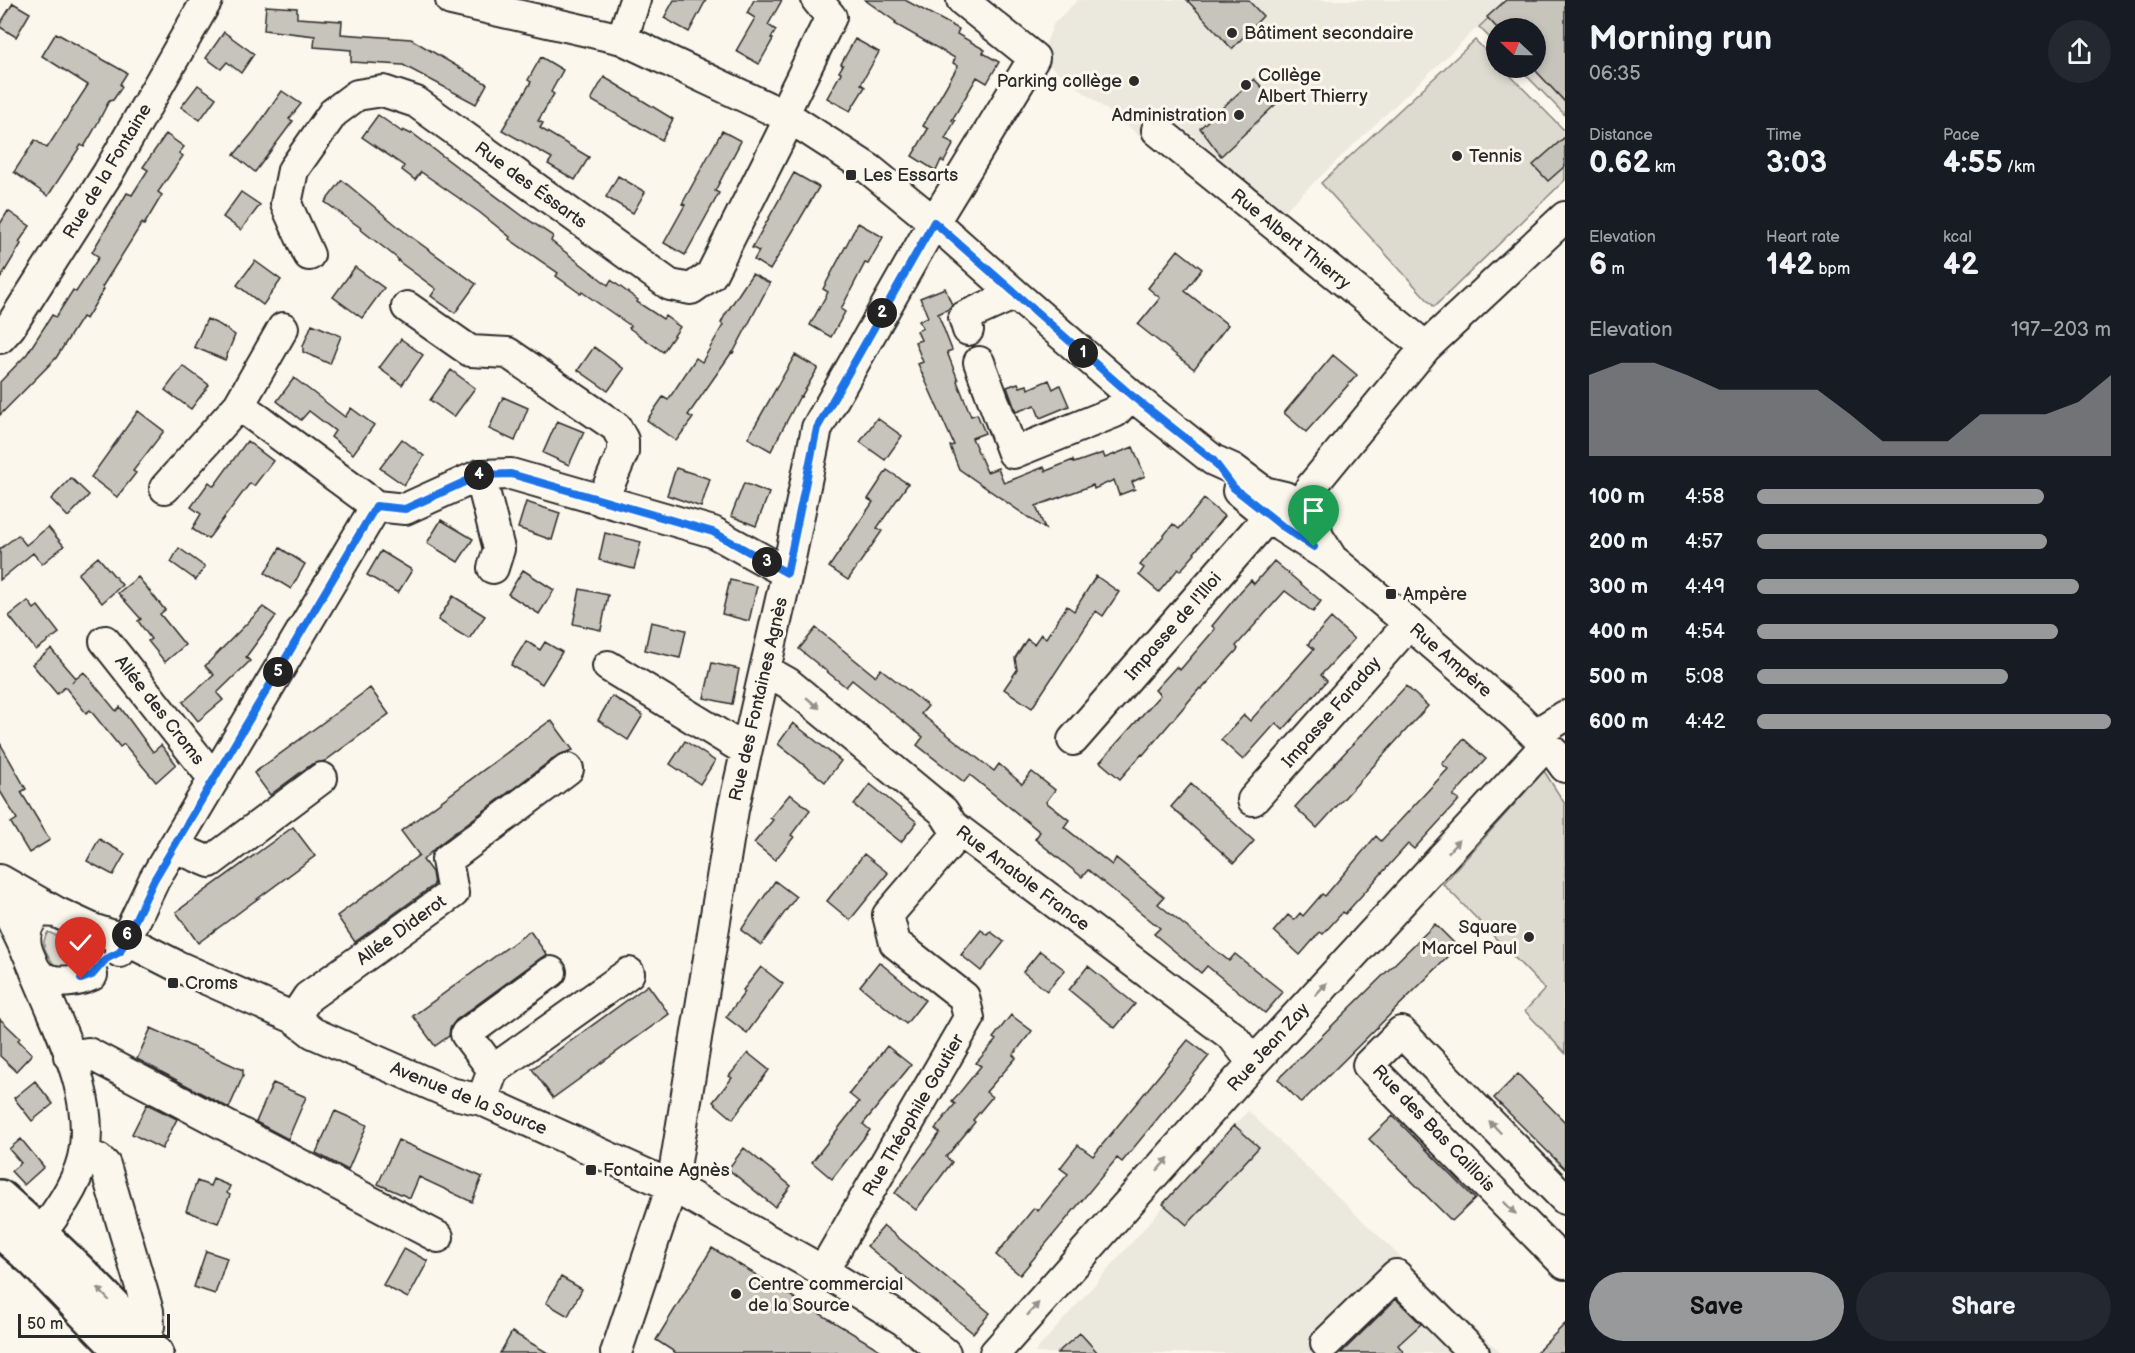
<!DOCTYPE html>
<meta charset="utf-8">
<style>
:root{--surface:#171b24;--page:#242831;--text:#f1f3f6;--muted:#9ea1a6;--accent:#98999b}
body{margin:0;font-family:"Balsamiq Sans",sans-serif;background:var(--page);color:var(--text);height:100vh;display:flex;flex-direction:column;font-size:22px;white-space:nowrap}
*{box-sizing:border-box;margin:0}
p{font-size:20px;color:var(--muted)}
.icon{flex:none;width:33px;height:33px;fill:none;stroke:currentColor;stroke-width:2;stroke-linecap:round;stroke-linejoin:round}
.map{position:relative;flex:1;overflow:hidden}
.drawer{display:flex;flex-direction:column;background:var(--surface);width:570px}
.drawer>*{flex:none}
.needle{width:39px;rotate:292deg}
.buttons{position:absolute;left:1486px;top:18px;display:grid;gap:12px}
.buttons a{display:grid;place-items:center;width:60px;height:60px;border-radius:50%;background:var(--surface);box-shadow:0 3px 9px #0003;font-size:30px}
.scale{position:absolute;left:18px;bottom:15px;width:152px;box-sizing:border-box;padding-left:6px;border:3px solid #2b2b2b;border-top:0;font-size:16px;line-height:21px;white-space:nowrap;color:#2b2b2b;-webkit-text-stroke:4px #fbf7ec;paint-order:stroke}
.pin{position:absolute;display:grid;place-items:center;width:51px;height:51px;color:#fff;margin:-62px -26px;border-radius:50% 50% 50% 0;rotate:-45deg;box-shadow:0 0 6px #0007}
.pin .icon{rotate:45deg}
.km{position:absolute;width:30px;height:30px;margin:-15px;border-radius:50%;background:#222;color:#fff;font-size:16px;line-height:30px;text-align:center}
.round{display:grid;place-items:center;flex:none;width:63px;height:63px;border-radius:32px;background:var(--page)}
.head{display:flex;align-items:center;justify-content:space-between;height:102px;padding:0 24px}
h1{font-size:33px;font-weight:600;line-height:45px}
.metrics{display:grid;grid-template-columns:repeat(3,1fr);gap:9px;height:102px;padding:6px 24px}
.metrics div{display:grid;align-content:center}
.metrics b{font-size:30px;font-weight:600}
.metrics small{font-size:16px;font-weight:400}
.metrics p{font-size:16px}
.chart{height:168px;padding:12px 24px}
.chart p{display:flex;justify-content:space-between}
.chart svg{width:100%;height:108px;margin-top:6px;fill:var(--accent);opacity:.7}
.primary-button{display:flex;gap:12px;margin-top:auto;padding:12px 24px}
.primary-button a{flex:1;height:69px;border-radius:36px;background:var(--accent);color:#111;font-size:24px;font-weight:600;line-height:69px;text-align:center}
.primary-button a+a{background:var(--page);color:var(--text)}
ul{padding:0 24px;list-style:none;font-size:20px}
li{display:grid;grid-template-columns:96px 72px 1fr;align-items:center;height:45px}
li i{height:15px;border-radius:8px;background:var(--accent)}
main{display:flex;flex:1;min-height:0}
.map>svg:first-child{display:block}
.built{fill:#ebe8de}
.green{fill:#dddad0;stroke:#84827e;stroke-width:1.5}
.building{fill:#c7c4bc;stroke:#2b2b2b;stroke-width:1.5}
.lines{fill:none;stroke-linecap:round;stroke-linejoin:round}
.minor-casing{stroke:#2b2b2b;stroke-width:34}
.major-casing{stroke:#2b2b2b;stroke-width:38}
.minor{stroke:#fbf7ec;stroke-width:30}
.major{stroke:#fbf7ec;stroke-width:33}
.oneway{fill:#93918c}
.route-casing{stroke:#fff;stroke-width:12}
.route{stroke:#1a73e8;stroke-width:8}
.poi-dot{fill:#2b2b2b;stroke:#fbf7ec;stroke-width:2}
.labels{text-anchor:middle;stroke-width:6;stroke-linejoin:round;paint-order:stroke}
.poi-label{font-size:18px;fill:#2b2b2b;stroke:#fbf7ec;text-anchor:start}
.street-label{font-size:18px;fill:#2b2b2b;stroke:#fbf7ec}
</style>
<main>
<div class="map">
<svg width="1565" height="1353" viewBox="0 0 1565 1353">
<rect width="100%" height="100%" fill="#fbf7ec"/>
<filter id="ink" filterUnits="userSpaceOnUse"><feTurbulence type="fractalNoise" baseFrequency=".0167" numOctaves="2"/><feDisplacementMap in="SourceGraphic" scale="12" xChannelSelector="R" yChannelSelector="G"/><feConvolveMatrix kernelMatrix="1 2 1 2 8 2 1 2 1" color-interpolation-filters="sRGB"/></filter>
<g filter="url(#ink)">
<path class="built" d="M1078,0H1506L1284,211L1167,114L1139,135L1040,58L1054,23Z
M1248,1111L1501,1353H1034Z"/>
<path class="green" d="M1507,0H1565V115L1519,68H1536V28H1497V45L1479,27Z
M1475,40L1497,62V68H1503L1565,131V180L1434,307L1321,183Z
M1544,771L1565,804V1053L1525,1011L1545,989L1443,884Z
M48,932L83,948L88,953C82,968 68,968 54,965C47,953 39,945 48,932Z"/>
<path class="building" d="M674,0H706L689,32L664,18Z
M754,0H782L768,25L776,30L771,38L773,39L759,64L736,51L755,18L747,13Z
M865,0H905L959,29L957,34L985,50L983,53L999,62L987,83L977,77L952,120L955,121L945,139L954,143L944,162L941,160L936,171L912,156L928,129L923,126L958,66L953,63L955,58L895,24L896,22Z
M1187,0H1248L1263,16L1232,49Z
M1506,0H1565V102L1536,71V28H1497L1487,17Z
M13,3L30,13L16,37L0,27V24Z
M266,6L297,8V18L342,21L341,34L411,39L487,84L476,104L403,65L351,62V50L314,47L315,36L264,30Z
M224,32L254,54L241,73L227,62L221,69L206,58Z
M56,33L127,73L120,84L122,87L113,100L109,101L94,130L84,147L81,145L48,196L14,172L35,140L47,148L88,85L42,56Z
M855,39L879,52L861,84L865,87L850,111L827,98L841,73L839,72L843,65L841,64Z
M541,57L563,70L551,92L554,94L538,121L543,123L540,128L589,157L575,180L548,164L552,158L502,130L531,82L528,80Z
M604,77L673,119L662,140L591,100Z
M1254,79L1277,103L1221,156L1200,128Z
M198,85L216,98L200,120L181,107Z
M282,91L301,104L289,119L293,121L255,172L234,155L254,131Z
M378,115L402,132L403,130L411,134L412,133L524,217L553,236L551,241L608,285L611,280L638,300L637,302L663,319L665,316L680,327L663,352L629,328L631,326L582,292L581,294L556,276L558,273L509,239L510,237L479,212L421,172L415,180L402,170L404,166L362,137Z
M722,131L741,141L715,191L719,193L685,255L664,243L685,205L682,204Z
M166,134L184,147L179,153L183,156L158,192L162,195L144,225L142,223L102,287L104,289L86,319L82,317L56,358L0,415V382L27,354L52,315L56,317L73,290L76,292L99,257L92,252L127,193L132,195L148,170L143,167Z
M1565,137V166L1548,181L1533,165Z
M794,173L819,187L770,270L754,260L759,251L752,248Z
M618,176L645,192L633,213L606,197Z
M342,180L407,234L476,284L455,313L431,296L436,289L398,261L399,260L392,254L360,229L361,228L325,202Z
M241,192L260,205L241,230L223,217Z
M8,211L30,226L19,242L21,244L0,279V224Z
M858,223L883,237L868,264L865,263L841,309L845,312L831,337L810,325L828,292L823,289Z
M1178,250L1202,269L1185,291L1228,325L1194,369L1138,325L1160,298L1148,288Z
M255,261L281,280L263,305L237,285Z
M355,267L384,288L362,318L333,297Z
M752,274L770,283L733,353L732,352L688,415L693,418L676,441L647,420L663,397L668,400L696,358L702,362L723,325L721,323L725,315Z
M945,288L952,305L949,309L938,314L952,350L947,352L958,380L957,381L971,416L977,414L985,433L972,438L987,472L998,468L1004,483L1044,467L1046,471L1073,460L1074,463L1103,453L1105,458L1133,447L1145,476L1132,482L1135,489L1119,495L1114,480L1094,489L1093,485L1036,506L1045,529L959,469L950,446L954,445L918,364L923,362L915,342L921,340L917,331L923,328L919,321L928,317L920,298Z
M207,319L220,325L235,335L225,360L194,347Z
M312,324L341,336L330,364L303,352V346Z
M401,339L423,355L402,385L379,368Z
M594,347L624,369L608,391L578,370Z
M795,355L818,368L801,397L800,396L771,451L748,438Z
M1333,355L1357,375L1306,432L1284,413Z
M183,366L209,385L191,409L165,390Z
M451,370L475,388L454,417L430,400Z
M294,378L345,417L351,408L374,425L353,454L331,437L335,431L309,411L301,420L277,401Z
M1049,380L1053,389L1060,385L1069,406L1040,418L1035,405L1016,412L1007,387L1018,383L1020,387L1027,385L1028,389Z
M503,397L528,408L515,441L489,429Z
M138,411L164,431L133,471L136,473L117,497L91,477Z
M877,418L902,436L885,460L860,442Z
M557,421L584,432L569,465L543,453Z
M402,439L424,456L404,485L380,468Z
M247,441L273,461L254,486L250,483L208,539L192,529L201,514L191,507L209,482L214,486Z
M676,468L710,479L701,507L667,495Z
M887,470L908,484L877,528L882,531L848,580L829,567L873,502L868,499Z
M71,478L89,495L68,517L51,499Z
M744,483L769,493L756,526L731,516Z
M1204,499L1224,516L1194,553L1195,554L1180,571L1178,569L1159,592L1139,575L1144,568L1140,565L1173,524L1179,529Z
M526,502L560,513L552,540L518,528Z
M441,520L473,539L458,562L427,543Z
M48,527L64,546L42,564L33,553L0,580V549L18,535L26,545Z
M605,533L641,542L634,569L599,560Z
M179,548L205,567L196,580L171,562Z
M280,548L305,564L291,589L265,573Z
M381,551L412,570L398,593L367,575Z
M98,557L122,585L102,603L78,574Z
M1274,561L1321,601L1313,612L1285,591L1236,646L1238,649L1202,689L1200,688L1143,755L1142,754L1120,779L1100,762L1160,695L1155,690L1176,667L1180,670L1215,629L1212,626L1240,592L1251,580L1254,584Z
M523,570L554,590L539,614L508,594Z
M1096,576L1119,592L1103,616L1096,611L1032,708L1004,689L1017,670L1015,658L1027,639L1034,644L1041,634L1046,638L1067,606L1074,611Z
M138,577L165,610L160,614L185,645L165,662L148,641L151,639L138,621L141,619L118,593Z
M730,580L757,586L749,621L722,614Z
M580,589L608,595L601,630L573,624Z
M453,596L485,616L469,639L438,620Z
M28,601L34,609L38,606L59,633L36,650L9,616Z
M263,607L276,616L246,657L250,661L217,693L223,700L198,721L183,702L214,675L205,666Z
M1331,618L1354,639L1321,675L1327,681L1283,730L1276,723L1243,760L1221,740L1244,715L1250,721L1314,649L1308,644Z
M651,622L686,630L680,658L645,650Z
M816,628L875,676L881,669L928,706L921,714L994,771L999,764L1022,784L1032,772L1055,790L1046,802L1069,820L1064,827L1112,865L1116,858L1164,897L1158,904L1229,961L1235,954L1283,992L1265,1013L1207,966L1201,973L1154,934L1160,928L1088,870L1082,877L1035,839L1040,832L970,775L964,782L917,745L923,737L888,709L852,680L846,687L799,649Z
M526,641L540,650L545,642L562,652L542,684L511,665Z
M51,649L76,678L72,682L84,672L116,711L120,707L153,752L161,745L176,764L156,782L124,744L120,747L90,710L86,713L65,687L57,694L32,664Z
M712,663L739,669L732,704L704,698Z
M1406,686L1428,706L1317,828L1295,807Z
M370,688L389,714L325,761L312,764L270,795L254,773Z
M612,696L643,715L628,740L598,720Z
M551,720L573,750L558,755L437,846L423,860L432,872L434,885L355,942L337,916L419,855L401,831Z
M793,723L841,761L825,782L778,744Z
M1464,739L1486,759L1453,796L1459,800L1414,849L1408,844L1345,914L1343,912L1323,934L1320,932L1300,955L1274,931L1288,915L1294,920L1300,913L1303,916L1322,894L1325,896L1376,836L1381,841L1448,769L1442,764Z
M685,741L715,761L700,784L670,764Z
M0,743L26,789L21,792L50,840L29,853L11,823L17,819L0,791Z
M870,784L917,822L901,842L854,805Z
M1191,784L1254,841L1234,863L1171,807Z
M790,794L810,810L791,835L794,837L775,860L754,843L773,820L770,818Z
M293,827L315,856L198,943L176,912Z
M99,839L125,854L113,875L87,861Z
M864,854L888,873L850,920L827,901Z
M775,881L796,897L761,945L741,930Z
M1435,924L1458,947L1301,1103L1278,1079Z
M981,930L988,935L991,932L1004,942L981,971L961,955Z
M530,931L547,955L541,958L456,1020L450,1028L449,1036L435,1046L413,1016Z
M1040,951L1065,970L1047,991L1023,972Z
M879,962L925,1000L906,1024L860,986Z
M1088,966L1135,1004L1115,1028L1069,990Z
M761,967L783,984L747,1033L726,1017L745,992L743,990Z
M648,985L669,1014L553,1098L532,1069Z
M1011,1015L1032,1031L1013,1055L1016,1058L986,1092L992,1097L973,1120L975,1122L946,1157L952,1162L916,1210L895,1193L940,1133L935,1129L955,1104L952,1102L981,1066L976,1063L996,1040L993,1038Z
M0,1019L20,1038L18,1040L32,1054L16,1071L0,1056Z
M151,1028L243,1070V1076L229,1108L137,1059Z
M1188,1040L1209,1056L1122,1162L1117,1158L1020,1275L996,1255L1034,1208L1038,1211L1068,1174L1060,1168L1078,1145L1093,1156Z
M887,1046L911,1065L863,1124L870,1130L832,1179L812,1162L859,1102L849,1094Z
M748,1053L769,1070L733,1119L713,1102L732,1078L729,1076Z
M1518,1074L1565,1122V1169L1494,1098Z
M35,1081L53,1104L32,1121L14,1098Z
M273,1083L306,1097L288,1139L256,1122Z
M147,1104L177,1119L162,1149L132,1134Z
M335,1111L367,1125L348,1170L316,1153Z
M1393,1116L1475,1199L1452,1221L1369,1139Z
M1234,1125L1259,1147L1187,1225L1163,1204Z
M21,1139L44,1167L24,1185L11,1171L21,1163L9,1149Z
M398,1140L482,1177L472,1202L419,1177L410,1198L378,1184Z
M744,1148L791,1186L775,1207L728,1169Z
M213,1179L230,1186L227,1193L230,1195L218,1223L186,1211L197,1181L210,1186Z
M884,1226L990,1313L973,1333L867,1246Z
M404,1248L428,1261L408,1298L383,1285Z
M712,1248L885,1353H676L656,1340Z
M206,1251L227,1258L215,1294L194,1287Z
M561,1277L582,1289L568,1316L546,1303Z
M1396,1299L1421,1324L1398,1345L1404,1353H1341Z
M1565,1324V1353H1536Z
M512,1332L548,1353H500Z
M1080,1333L1098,1353H1057Z"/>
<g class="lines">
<g class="minor-casing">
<path id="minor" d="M451,0L622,39L790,118L869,169L934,222L1015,294L1131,395L1213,460L1233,469L1264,492L1285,497
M622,39L635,0
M783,115L831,17L817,0
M1157,130L1426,347
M309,255L286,204L293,170L333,113L357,95L383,91L416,102L670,285L691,289L711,275L790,118
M407,307L470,351L508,353L616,427L623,440V452L602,501
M283,328L239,405L376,506L405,509L480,475L511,474L713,532L787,573
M968,330L964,317L1015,294
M0,338L10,327L108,173L207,0
M979,362L1013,453L1115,412L1131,395
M480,475L499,549L493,568
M165,488L239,405
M1238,491L1282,527L1332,559L1399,615L1516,716L1557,756L1565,767
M1306,496L1311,487L1426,347L1565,217
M1315,511L1317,535L1332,559
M105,641L214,779
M608,666L745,750
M765,670L788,683L943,811L952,825L960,831L1233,1037L1253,1063
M1535,734L1565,716
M1073,740L1261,525L1277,517
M1253,800L1409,624
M174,847L210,862L322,778
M0,880L56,912
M0,895L26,950
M120,952L154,880L376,506
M92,975C77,982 56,985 41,976C36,972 33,966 31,960C22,942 22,923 41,911L56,912L95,930L126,940L177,966L294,1018L313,1033L450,1093L482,1100L672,1186L823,1271L903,1320L945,1353
M294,1018L308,997L453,893L447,860L568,769
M69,1056L88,1053L438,1237
M493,1070L466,1034L551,972
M482,1100L493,1070L629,973
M84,1154L98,1159L105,1165L148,1311L149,1326L145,1341
M1565,1199L1401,1032L1368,1065L1565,1264
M25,1252C46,1227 69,1199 80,1168C102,1107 58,1026 35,970
M823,1271L969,1018L964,997L895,943L888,915L960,831
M1326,1343L1396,1275L1474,1353
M616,1353L672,1186L733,810L787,573L817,428L934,222L1034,58L962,0
M995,1353L1253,1063L1546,745"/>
</g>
<g class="major-casing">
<path id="major" d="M0,1197C55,1246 108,1296 156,1353
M0,1231L33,1260L123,1353"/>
</g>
<use href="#minor" class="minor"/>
<use href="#major" class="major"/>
</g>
<defs><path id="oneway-solid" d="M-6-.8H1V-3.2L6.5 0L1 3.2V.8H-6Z" transform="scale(1.5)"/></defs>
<g class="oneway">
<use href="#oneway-solid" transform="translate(813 703) rotate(40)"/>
<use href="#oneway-solid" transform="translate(1454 846) rotate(-47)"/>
<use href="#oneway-solid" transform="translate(1321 989) rotate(-47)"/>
<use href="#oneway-solid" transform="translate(1495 1127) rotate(-134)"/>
<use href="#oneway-solid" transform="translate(1163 1164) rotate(-48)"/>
<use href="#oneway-solid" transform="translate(1510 1208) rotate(45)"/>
<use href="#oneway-solid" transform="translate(103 1294) rotate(-134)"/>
<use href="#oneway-solid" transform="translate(1033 1309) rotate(-48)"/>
</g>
</g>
<g class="lines" filter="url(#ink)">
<g class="route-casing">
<path id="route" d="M81,979L92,975L106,959L120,952L154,880L376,506L405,509L480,475L511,474L713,532L787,573L817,428L934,222L1131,395L1213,460L1234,488L1282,526L1314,547"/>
</g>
<use href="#route" class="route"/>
</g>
<g class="poi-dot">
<circle cx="1232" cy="33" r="6"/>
<circle cx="1134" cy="81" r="6"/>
<circle cx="1246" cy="85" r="6"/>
<circle cx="1239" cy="115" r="6"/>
<circle cx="1457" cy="156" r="6"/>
<rect x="845" y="169" width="12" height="12" rx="3"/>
<rect x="1385" y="588" width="12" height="12" rx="3"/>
<circle cx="1529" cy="937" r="6"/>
<rect x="167" y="977" width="12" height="12" rx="3"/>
<rect x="585" y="1164" width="12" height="12" rx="3"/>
<circle cx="736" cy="1294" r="6"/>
</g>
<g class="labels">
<g class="poi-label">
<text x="1244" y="39">Bâtiment secondaire</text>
<text x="1258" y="81">Collège<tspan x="1258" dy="21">Albert Thierry</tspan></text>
<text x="1122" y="87" text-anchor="end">Parking collège</text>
<text x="1227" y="121" text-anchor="end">Administration</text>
<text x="1469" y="162">Tennis</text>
<text x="863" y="181">Les Essarts</text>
<text x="1403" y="600">Ampère</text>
<text x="1517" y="933" text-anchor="end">Square<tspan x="1517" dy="21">Marcel Paul</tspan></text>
<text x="185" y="989">Croms</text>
<text x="603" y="1176">Fontaine Agnès</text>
<text x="748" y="1290">Centre commercial<tspan x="748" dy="21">de la Source</tspan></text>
</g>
<g class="street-label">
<text transform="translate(107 171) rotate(-59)" y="6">Rue de la Fontaine</text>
<text transform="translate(531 185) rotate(36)" y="6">Rue des Éssarts</text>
<text transform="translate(1291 239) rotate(39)" y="6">Rue Albert Thierry</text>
<text transform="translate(1173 626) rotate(-49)" y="6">Impasse de l'Illoi</text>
<text transform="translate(1451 660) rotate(41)" y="6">Rue Ampère</text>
<text transform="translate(758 699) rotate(-77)" y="6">Rue des Fontaines Agnès</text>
<text transform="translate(160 710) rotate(52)" y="6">Allée des Croms</text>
<text transform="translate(1331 712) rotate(-49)" y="6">Impasse Faraday</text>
<text transform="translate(1023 878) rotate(37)" y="6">Rue Anatole France</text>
<text transform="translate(401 930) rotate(-36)" y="6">Allée Diderot</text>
<text transform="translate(1268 1047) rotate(-48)" y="6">Rue Jean Zay</text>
<text transform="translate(469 1098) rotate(22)" y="6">Avenue de la Source</text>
<text transform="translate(913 1115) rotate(-60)" y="6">Rue Théophile Gautier</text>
<text transform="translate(1434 1128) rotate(46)" y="6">Rue des Bas Caillois</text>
</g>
</g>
</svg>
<div class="buttons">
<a><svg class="needle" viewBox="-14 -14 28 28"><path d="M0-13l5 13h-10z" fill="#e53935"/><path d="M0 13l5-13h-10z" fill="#9ea1a6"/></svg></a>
</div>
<div class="scale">50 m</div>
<div class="pin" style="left:1314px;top:547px;background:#1e9e55"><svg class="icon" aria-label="arrive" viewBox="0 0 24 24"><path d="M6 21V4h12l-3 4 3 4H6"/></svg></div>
<div class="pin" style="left:81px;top:979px;background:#d93025"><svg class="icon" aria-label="check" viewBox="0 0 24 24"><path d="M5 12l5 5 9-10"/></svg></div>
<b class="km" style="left:1083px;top:353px">1</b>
<b class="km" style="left:882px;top:313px">2</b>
<b class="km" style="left:767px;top:562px">3</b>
<b class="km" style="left:479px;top:475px">4</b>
<b class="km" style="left:278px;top:672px">5</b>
<b class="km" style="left:127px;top:935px">6</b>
</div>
<section class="drawer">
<div class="head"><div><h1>Morning run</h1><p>06:35</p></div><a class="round"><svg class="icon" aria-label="share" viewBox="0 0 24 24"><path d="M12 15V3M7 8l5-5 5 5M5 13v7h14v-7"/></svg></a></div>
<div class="metrics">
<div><p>Distance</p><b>0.62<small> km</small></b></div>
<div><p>Time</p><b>3:03</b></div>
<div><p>Pace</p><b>4:55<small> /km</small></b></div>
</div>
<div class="metrics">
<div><p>Elevation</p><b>6<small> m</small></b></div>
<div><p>Heart rate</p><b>142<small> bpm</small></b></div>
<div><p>kcal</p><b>42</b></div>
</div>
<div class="chart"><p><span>Elevation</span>197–203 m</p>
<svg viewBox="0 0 160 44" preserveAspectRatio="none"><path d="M0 44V11L10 6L20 6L30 11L40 17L50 17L60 17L70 17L80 27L90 38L100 38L110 38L120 27L130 27L140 27L150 22L160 11V44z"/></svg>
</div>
<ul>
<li><b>100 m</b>4:58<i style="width:81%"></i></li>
<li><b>200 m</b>4:57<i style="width:82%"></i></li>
<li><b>300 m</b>4:49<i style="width:91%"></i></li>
<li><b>400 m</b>4:54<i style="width:85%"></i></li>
<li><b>500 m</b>5:08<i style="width:71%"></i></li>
<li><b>600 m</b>4:42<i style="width:100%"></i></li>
</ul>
<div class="primary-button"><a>Save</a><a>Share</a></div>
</section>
</main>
